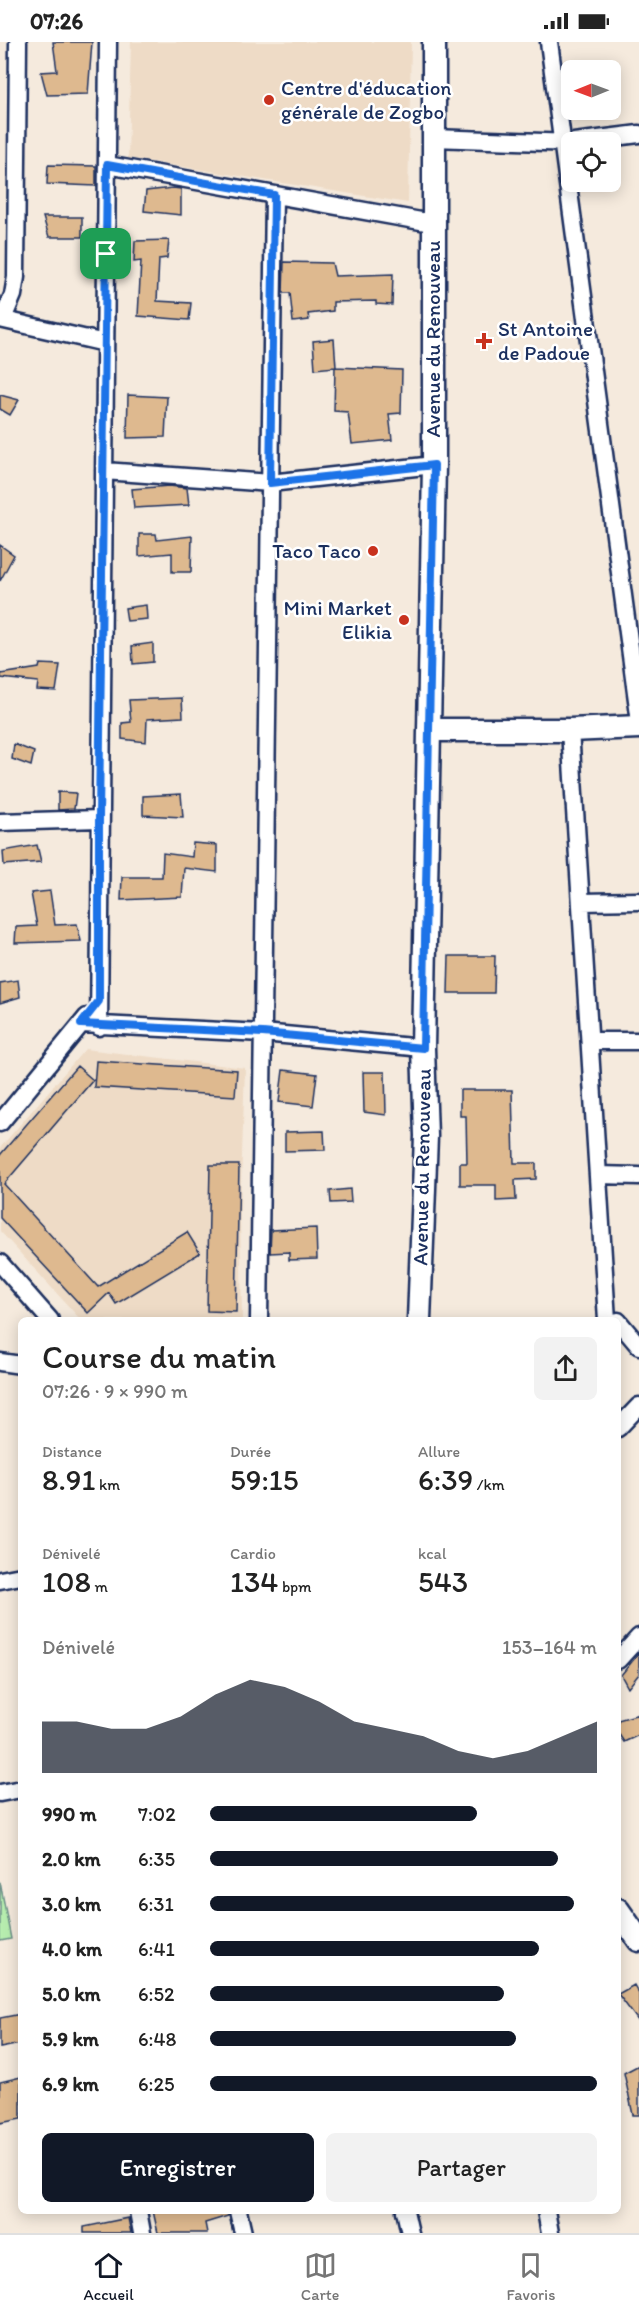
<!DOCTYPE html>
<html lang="fr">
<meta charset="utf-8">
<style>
:root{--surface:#fff;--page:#f2f2f2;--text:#222;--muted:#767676;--line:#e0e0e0;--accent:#111827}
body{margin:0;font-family:Itim,sans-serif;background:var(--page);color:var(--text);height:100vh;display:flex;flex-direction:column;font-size:22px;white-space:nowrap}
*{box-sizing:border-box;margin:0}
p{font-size:20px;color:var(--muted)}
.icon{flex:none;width:33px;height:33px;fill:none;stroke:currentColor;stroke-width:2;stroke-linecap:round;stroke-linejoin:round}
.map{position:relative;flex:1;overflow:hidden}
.drawer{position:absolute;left:18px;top:1275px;width:603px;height:897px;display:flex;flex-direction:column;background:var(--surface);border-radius:9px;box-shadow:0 3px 15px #0003}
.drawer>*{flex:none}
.needle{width:39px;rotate:269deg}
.buttons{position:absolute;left:561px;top:18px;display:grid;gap:12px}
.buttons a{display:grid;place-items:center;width:60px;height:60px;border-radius:9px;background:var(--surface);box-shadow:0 3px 15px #0003;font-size:30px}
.pin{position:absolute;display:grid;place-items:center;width:51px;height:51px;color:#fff;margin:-26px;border-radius:12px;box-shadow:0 3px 9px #0006}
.round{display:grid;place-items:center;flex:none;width:63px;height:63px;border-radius:9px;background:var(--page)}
.head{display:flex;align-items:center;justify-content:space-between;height:102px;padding:0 24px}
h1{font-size:33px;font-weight:600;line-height:45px}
.stats{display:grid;grid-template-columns:repeat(3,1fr);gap:9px;height:102px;padding:6px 24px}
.stats div{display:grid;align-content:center}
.stats b{font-size:30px;font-weight:600}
.stats small{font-size:16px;font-weight:400}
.stats p{font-size:16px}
.chart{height:168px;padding:12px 24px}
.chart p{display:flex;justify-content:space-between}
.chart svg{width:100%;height:108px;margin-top:6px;fill:var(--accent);opacity:.7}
.primary-button{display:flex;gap:12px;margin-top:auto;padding:12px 24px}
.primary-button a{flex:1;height:69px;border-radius:9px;background:var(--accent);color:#fff;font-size:24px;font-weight:600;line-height:69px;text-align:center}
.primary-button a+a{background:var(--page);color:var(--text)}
ul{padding:0 24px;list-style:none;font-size:20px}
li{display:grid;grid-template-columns:96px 72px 1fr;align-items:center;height:45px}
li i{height:15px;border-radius:8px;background:var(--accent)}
.status{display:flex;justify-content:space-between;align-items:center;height:42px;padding:0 30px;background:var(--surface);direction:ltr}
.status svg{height:16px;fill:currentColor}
.menu{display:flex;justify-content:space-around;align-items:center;height:84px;border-top:2px solid var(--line);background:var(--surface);font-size:16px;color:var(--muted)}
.menu a{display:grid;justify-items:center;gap:3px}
.menu .active{color:var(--accent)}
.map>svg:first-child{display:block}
.built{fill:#eedbc6}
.green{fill:#b7edaf;stroke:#698e86;stroke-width:1.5}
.building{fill:#deb98f;stroke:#1b2f5e;stroke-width:1.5}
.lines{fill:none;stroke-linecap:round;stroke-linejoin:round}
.street-casing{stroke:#1b2f5e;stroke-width:21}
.secondary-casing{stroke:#1b2f5e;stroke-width:27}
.street{stroke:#fff;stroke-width:16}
.secondary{stroke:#fff;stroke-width:22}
.route-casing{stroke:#fff;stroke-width:12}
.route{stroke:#1a73e8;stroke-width:8}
.poi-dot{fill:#c8321e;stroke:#fff;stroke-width:2}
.labels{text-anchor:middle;stroke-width:5;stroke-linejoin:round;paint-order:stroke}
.poi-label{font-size:21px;fill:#1b2f5e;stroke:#fff;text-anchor:start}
.street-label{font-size:21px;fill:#1b2f5e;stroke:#fff}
</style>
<div class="status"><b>07:26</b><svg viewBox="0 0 49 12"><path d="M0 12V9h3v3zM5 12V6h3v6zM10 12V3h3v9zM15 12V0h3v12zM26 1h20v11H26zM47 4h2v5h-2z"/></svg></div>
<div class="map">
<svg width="639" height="2191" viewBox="0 0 639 2191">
<rect width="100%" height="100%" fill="#f5eadd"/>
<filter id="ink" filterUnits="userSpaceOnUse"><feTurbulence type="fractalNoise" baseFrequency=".0167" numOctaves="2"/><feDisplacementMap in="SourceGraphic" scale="12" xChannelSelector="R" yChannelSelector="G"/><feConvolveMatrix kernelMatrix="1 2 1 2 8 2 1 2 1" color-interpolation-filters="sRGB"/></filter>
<g filter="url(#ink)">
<path class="built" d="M131,0H411L408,161L128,116Z
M85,1007L245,1026L240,1171L242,1278H81L0,1189V1106Z"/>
<path class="green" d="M0,1840L11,1897L0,1899Z"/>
<path class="building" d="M53,0H92L88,52L47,53L41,30L57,29Z
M48,123L96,124V144L47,142Z
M173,146L181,147V173L144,169L146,149Z
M43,175H82V195H49Z
M169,198L167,216L159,217L157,259L191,261L189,278L138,274L141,219L134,220L135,199Z
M284,220L332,221L335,234L393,232L392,263L376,262V259L333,260V269L308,272L309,278L293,280L290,251H283Z
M334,297L336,325L402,328L401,371L389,372L392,398L352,402L348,370L334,369L335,325L315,327L313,299Z
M0,353L19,358L10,373L0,367Z
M128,353L167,355L165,395L127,396Z
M169,444L187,446L189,463L134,466L132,447Z
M139,492H156L157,498L192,494L191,530H172V511L139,514Z
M0,503L14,513L0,539Z
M146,563L147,577L127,579L125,566Z
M153,601V620L133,622L132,604Z
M40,622L60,623L56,649L37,648L38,640L1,636V632L39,626Z
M182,656L183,675L147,677L146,700L122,697V681L131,680L129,658Z
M14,702L34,710L31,724L12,717Z
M58,750L76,751L74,767L58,768Z
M181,752L183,775L143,773V754Z
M193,801L217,803V830L184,826L182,855L121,858L122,835H162L163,811L192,815Z
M37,803L41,820L4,823L3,809Z
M50,849L55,883L77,882L81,899L15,901L16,885L37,884L31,851Z
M449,914H495L494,951H448Z
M18,938L20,955L0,961V941Z
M96,1019L237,1028L235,1054L94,1045Z
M77,1024L93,1038L4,1142L98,1245L187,1190L200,1211L116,1262L109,1251L88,1271L0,1176V1113Z
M283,1028L317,1032L313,1064L279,1060Z
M363,1030H385L386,1073L364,1070Z
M460,1048H512L514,1121H536V1137L515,1138L516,1158L496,1159V1143H460V1121H467L466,1074H460Z
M324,1089L325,1108L285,1109V1090Z
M210,1123H239L236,1270L207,1269Z
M350,1147L351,1160L331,1161L330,1149Z
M316,1186L317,1217L289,1218V1210L270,1211L271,1188Z
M639,1611V1632L628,1646L621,1633Z
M639,1672V1693L624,1700L618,1691V1678Z
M634,1943L639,1952V1980L618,1952Z
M21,1972V2002L0,2006V1976Z
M639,2023V2073H633L624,2031Z
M21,2035V2077L0,2081V2040Z
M153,2169H228V2174L205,2181L207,2191H158Z
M128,2176L131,2191H84V2185Z"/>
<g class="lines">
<g class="street-casing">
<path id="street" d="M549,0L639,673
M433,96L572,101
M574,100L639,92
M107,123L432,181
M0,277L105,301
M3,277L13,253L16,235L18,0
M104,429L270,441L434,423
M570,688L607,1278
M0,780L99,777
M581,860L639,859
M81,982L263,991L423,1006
M99,985L108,0
M590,999H639
M0,1081L87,975
M598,1133L639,1134
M0,1221L50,1278
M259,1278L274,153
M618,1279L639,1304
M0,1320L21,1323
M618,1386L639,1364
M0,1538L21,1534
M618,1618L639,1595
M0,1751L21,1747
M138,2169L142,2191
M238,2169L243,2191
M405,2169L410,2191
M546,2169L550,2191"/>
</g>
<g class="secondary-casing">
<path id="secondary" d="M431,688H570L639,685
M419,1278L426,1094L423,1006L434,423V0
M618,1868L639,1898"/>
</g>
<use href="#street" class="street"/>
<use href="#secondary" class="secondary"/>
</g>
</g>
<g class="lines" filter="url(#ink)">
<g class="route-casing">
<path id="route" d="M107,123L274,153L270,441L434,423L423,1006L263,991L81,982L99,959V777Z"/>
</g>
<use href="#route" class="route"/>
</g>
<g class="poi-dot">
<circle cx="269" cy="58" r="6"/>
<path d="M481 290h6v6h6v6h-6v6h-6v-6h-6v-6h6z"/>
<circle cx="373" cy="509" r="6"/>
<circle cx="404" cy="578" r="6"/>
</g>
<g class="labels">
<g class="poi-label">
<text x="281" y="53">Centre d'éducation<tspan x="281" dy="24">générale de Zogbo</tspan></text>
<text x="498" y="294">St Antoine<tspan x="498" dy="24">de Padoue</tspan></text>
<text x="361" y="516" text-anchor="end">Taco Taco</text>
<text x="392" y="573" text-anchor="end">Mini Market<tspan x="392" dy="24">Elikia</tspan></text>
</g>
<g class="street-label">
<text transform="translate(433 297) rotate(-90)" y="7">Avenue du Renouveau</text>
<text transform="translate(422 1125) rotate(-89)" y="7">Avenue du Renouveau</text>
</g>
</g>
</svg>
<div class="buttons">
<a><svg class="needle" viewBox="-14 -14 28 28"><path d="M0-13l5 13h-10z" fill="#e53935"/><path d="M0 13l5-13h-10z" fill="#767676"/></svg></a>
<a><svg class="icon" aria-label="locate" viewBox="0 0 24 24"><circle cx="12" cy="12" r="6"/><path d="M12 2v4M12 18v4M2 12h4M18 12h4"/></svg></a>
</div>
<div class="pin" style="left:106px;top:212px;background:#1e9e55"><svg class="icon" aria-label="arrive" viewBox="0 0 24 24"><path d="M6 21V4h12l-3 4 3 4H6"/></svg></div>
<section class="drawer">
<div class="head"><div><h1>Course du matin</h1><p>07:26 · 9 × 990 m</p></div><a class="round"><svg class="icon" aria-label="share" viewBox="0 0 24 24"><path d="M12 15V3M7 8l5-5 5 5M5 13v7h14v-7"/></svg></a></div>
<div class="stats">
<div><p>Distance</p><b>8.91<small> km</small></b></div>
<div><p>Durée</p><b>59:15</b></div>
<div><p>Allure</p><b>6:39<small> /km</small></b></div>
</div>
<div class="stats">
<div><p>Dénivelé</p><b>108<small> m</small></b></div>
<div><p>Cardio</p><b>134<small> bpm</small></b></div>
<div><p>kcal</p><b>543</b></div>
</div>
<div class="chart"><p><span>Dénivelé</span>153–164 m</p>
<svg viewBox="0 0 160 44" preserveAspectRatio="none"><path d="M0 44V23L10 23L20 26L30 26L40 21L50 12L60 6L70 9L80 15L90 23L100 26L110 29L120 35L130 38L140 35L150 29L160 23V44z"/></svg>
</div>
<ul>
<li><b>990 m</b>7:02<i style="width:69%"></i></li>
<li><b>2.0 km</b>6:35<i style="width:90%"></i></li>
<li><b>3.0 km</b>6:31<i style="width:94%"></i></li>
<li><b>4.0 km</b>6:41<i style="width:85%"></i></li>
<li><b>5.0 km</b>6:52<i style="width:76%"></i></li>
<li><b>5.9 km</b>6:48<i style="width:79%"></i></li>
<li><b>6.9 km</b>6:25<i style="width:100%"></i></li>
</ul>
<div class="primary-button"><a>Enregistrer</a><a>Partager</a></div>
</section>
</div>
<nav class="menu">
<a class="active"><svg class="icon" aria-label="home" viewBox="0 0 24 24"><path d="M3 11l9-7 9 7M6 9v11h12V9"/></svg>Accueil</a>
<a><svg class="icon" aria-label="map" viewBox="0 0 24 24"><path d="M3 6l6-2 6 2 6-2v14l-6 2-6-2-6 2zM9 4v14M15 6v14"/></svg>Carte</a>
<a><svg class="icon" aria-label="saved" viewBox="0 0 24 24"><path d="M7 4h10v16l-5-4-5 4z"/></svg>Favoris</a>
</nav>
